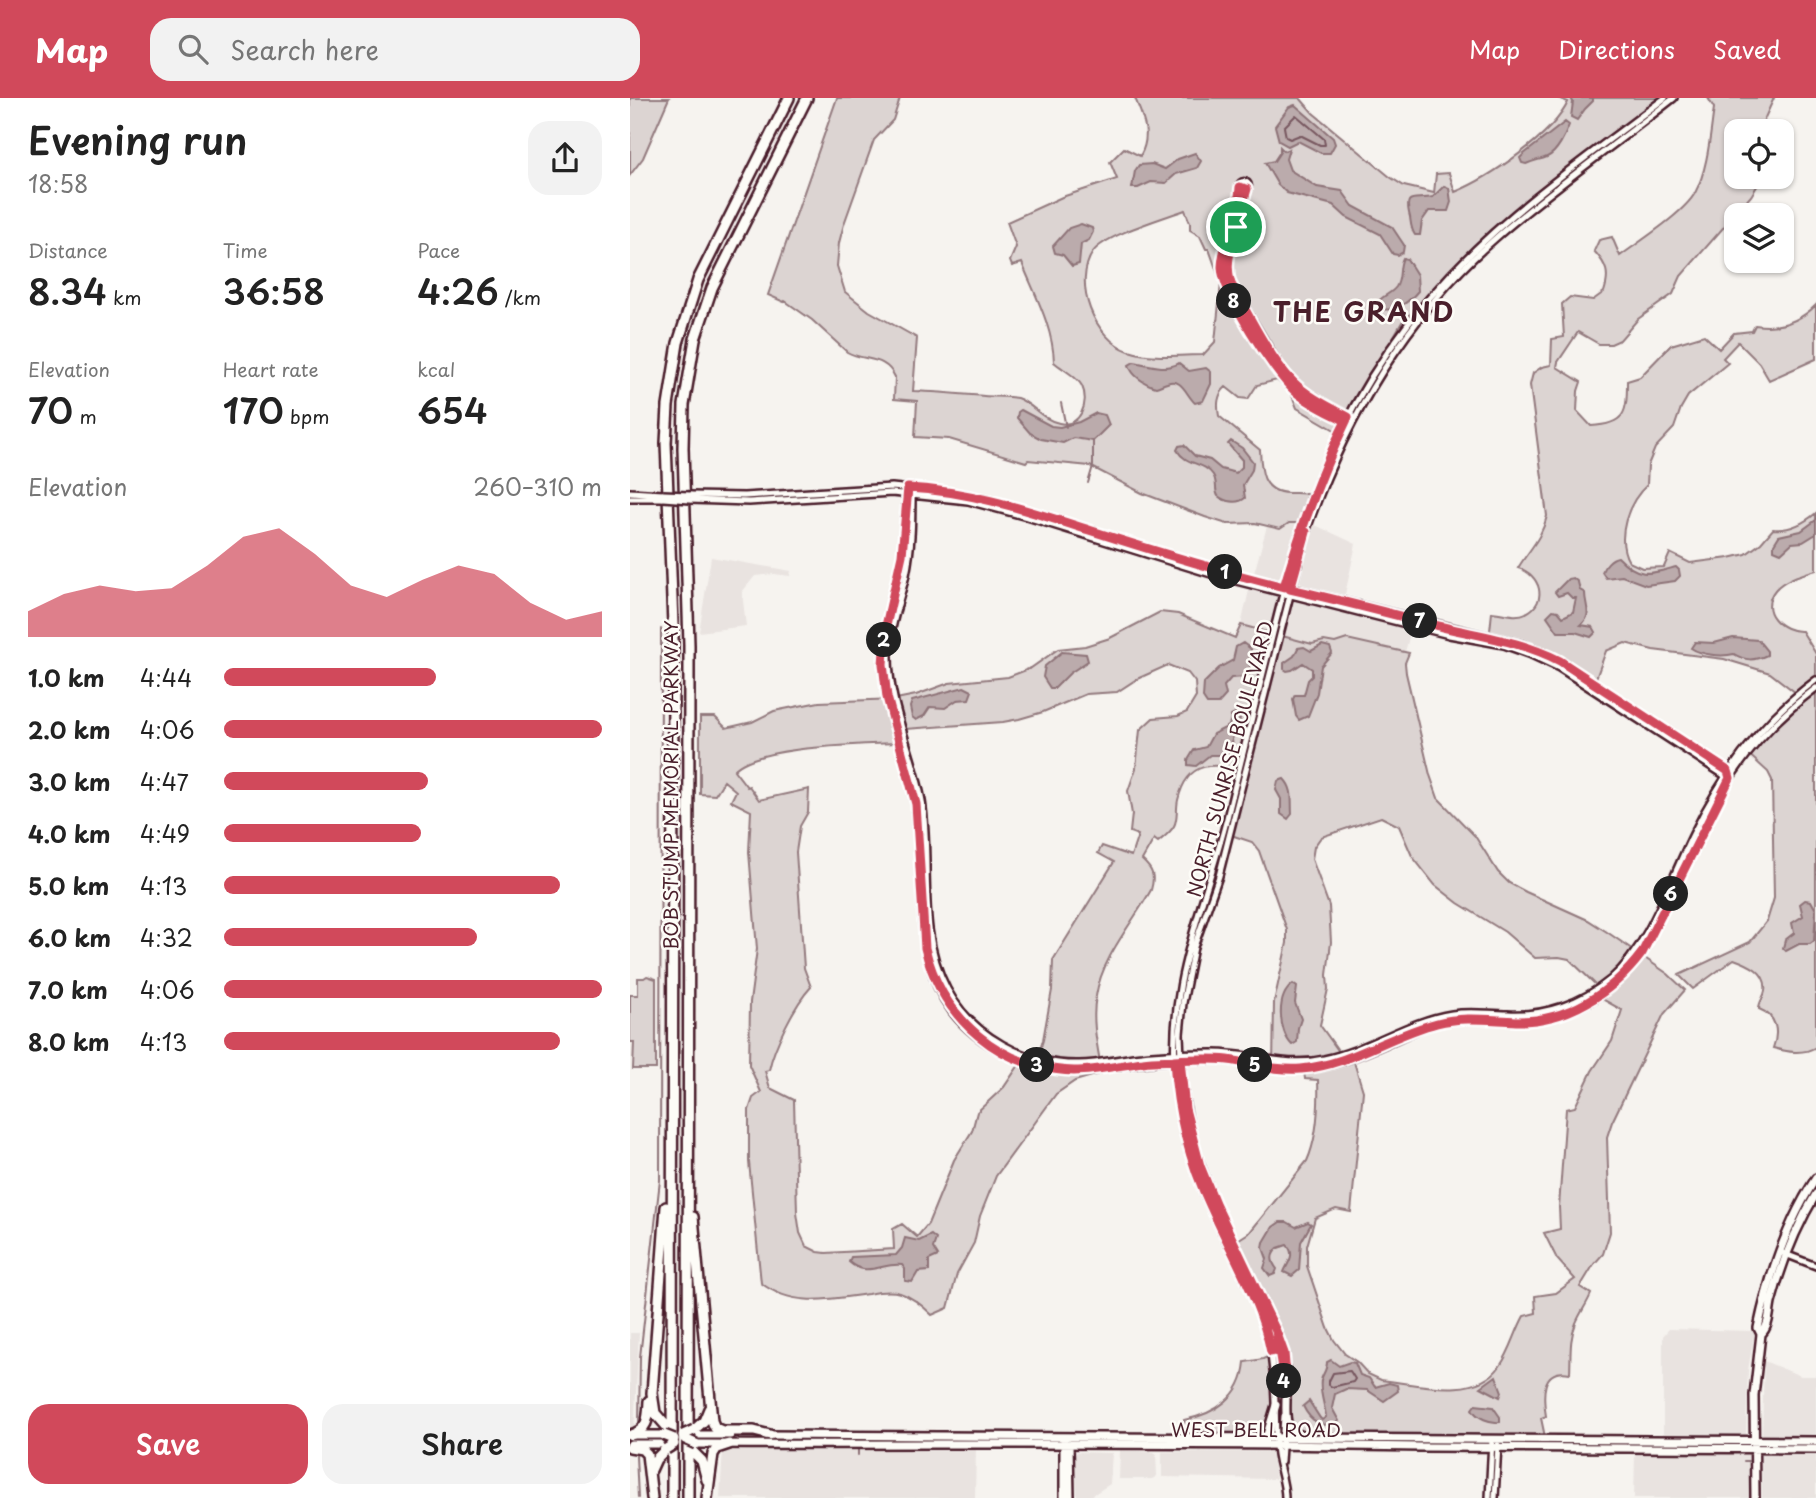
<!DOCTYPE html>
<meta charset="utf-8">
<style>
:root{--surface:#fff;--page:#f2f2f2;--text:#222;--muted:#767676;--accent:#d1495b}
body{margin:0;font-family:"Playpen Sans",sans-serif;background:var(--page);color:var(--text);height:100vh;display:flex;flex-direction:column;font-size:26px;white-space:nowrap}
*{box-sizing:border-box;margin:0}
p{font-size:23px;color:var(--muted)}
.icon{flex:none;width:38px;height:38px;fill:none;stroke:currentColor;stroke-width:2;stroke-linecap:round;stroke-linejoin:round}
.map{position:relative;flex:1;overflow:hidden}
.panel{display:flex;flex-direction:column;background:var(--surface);width:630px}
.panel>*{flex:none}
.tools{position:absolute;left:1094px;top:21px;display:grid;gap:14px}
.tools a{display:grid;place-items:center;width:70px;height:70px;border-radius:14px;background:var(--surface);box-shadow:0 2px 5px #0004;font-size:35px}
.pin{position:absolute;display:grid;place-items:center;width:60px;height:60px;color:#fff;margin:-30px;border:4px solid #fff;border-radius:50%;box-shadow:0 2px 7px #0007}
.km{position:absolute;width:35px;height:35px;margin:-18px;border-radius:50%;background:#222;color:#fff;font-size:19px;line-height:35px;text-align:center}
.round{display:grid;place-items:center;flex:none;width:74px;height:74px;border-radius:21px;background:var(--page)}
.overview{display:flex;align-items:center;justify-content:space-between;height:119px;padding:0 28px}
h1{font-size:38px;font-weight:600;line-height:52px}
.figures{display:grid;grid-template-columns:repeat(3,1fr);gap:10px;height:119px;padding:7px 28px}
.figures div{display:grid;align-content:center}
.figures b{font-size:35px;font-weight:600}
.figures small{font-size:19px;font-weight:400}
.figures p{font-size:19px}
.chart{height:196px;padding:14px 28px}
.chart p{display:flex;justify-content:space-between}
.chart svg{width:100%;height:126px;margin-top:7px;fill:var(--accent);opacity:.7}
.primary-button{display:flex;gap:14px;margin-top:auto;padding:14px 28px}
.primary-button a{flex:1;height:80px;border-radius:21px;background:var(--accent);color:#fff;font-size:28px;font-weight:600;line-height:80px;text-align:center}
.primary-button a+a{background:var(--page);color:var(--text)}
ul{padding:0 28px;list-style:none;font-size:23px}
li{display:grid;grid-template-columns:112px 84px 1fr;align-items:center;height:52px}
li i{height:18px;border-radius:9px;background:var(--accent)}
header{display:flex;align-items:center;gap:42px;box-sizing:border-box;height:98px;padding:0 35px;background:var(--accent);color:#fff}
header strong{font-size:33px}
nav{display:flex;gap:38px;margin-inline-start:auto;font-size:24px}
.search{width:490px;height:63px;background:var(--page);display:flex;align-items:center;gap:18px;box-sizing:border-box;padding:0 24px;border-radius:21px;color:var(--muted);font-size:26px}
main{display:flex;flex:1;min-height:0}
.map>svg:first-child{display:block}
.built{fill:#e9e3e0}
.green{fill:#dcd4d2;stroke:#937a7e;stroke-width:2;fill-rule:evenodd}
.water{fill:#bbabac;stroke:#8e7378;stroke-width:2}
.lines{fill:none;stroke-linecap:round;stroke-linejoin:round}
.shore{stroke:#77575f;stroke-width:2}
.stream{stroke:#8e7378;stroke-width:2}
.minor-casing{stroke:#4a1f2b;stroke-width:10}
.major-casing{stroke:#4a1f2b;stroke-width:12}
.highway-casing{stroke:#4a1f2b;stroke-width:14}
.minor{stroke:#fdfcf7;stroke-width:5}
.major{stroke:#fdfcf7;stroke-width:7}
.highway{stroke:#fdfcf7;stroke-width:9}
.minor-bridge-casing{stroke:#4a1f2b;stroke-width:10;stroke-linecap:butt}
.highway-bridge-casing{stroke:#4a1f2b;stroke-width:14;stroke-linecap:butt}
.minor-bridge{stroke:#fdfcf7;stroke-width:5}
.highway-bridge{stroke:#fdfcf7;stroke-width:9}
.route-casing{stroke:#fff;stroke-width:14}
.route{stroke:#d1495b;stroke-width:9}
.labels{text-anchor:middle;stroke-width:5;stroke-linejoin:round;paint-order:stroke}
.street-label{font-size:19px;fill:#4a1f2b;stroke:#fdfcf7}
.district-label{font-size:26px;font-weight:bold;letter-spacing:2px;fill:#4a1f2b;stroke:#fdfcf7}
</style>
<header>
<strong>Map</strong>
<div class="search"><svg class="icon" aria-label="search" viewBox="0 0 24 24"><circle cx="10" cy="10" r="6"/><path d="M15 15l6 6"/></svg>Search here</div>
<nav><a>Map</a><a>Directions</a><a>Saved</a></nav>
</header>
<main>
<section class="panel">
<div class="overview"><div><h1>Evening run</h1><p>18:58</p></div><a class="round"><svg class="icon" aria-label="share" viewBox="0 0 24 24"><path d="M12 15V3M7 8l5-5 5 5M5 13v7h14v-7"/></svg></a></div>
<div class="figures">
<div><p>Distance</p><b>8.34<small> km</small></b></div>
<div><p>Time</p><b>36:58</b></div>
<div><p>Pace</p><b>4:26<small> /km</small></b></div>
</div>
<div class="figures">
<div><p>Elevation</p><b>70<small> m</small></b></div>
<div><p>Heart rate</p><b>170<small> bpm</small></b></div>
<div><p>kcal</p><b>654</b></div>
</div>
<div class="chart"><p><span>Elevation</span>260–310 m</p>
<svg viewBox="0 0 160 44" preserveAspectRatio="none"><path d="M0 44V35L10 29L20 26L30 28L40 27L50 19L60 9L70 6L80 15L90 26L100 30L110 24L120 19L130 22L140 32L150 38L160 35V44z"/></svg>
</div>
<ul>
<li><b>1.0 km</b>4:44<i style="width:56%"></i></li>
<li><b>2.0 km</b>4:06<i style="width:100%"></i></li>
<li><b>3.0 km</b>4:47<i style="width:54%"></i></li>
<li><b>4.0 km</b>4:49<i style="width:52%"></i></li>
<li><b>5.0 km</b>4:13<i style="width:89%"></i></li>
<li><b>6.0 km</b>4:32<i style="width:67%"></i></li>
<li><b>7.0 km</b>4:06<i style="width:100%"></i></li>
<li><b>8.0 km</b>4:13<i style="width:89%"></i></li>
</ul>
<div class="primary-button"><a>Save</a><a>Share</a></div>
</section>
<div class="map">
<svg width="1186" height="1400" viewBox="0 0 1186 1400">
<rect width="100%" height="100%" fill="#f6f3ef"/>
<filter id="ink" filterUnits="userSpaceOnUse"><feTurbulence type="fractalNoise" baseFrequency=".0143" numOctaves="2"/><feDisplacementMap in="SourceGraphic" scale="14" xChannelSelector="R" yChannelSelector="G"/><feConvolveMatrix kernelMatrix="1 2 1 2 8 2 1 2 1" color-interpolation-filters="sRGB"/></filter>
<g filter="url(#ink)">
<path class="built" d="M665,424L670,425L654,483L651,485L623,479L637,428L650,431L659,425Z
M683,426L726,446L714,501L674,488L667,481Z
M81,459L161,473L160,478L144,476L125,478L112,494L116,528L69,534Z
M620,488L649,498L641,534L611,527Z
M664,500L782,529L775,554L717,541L705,545L694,543L683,546L650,538Z
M1039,1231L1125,1233L1118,1272L1116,1339L1033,1340V1238Z
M0,1235H9L4,1333H0Z
M1134,1263L1171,1278H1186V1339L1135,1338L1132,1336Z
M180,1350L308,1352L346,1350L345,1400H90L93,1351L176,1352Z
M490,1352L524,1354L526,1356L527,1378L522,1381H489Z
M640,1353L642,1356L646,1381L532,1379V1354Z
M447,1354L482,1355L480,1386L461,1398L447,1399L445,1357Z
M1013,1354L1030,1355L1071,1354L1118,1357L1120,1400H1004L1005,1355Z
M1133,1354L1186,1355V1400H1132L1131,1358Z"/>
<path class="green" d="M0,0H39L13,60L0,77Z
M207,0H270L263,22L244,42L214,126L209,145L207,168L215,194L239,213L287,240L283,293C307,294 330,296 354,298C364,299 377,298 387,300C402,305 412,322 429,325C450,330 460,305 452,288C448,279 432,271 424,264C423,229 405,197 392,165L382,168L380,163L386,149L377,124L432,99L487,81L480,64L494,50L510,58C522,37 513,20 505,0H670L683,15L760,79L774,88L804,95L806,76L819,75L825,94C859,80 923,37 938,4L929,0H1032L876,120L772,224L708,334L667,310L661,295L647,282L627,287L618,301L610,300L596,289C587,297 587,307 589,318L630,352C631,373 632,394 658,395C667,395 672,394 681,397L670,425H659L650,431L625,425L597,426L575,419L512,395L460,368L398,362L396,364L319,341L285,339L287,303L264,301L265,279C255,257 235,264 217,254L182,222L155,203L154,204L138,197ZM555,112L560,125V132L570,138L576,151H579L591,185L585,244L573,257C550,257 521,261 499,253C464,241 442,185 463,154C475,137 534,120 555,112Z
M1078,0H1144L1129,33H1106V79H1127L1129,85L1121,98L1051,178L1043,196L1008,221L990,242L981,246H969L948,234L928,264L927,269L951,284L948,293L947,313L961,328C996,326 997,315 997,283L1010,279L1041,247L1074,237L1089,251L1104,235L1122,233L1125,227C1149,231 1169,224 1186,207V261L1139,282L1129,265L1108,244L1093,260L1098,265L1058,298L1051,310L1044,330L1025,350L1018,367L1017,387C998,404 985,440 999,464L1012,470L1034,469L1040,455L1060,465L1099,460L1116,456L1131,445L1143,431C1159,433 1174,425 1186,415V472C1173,476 1154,481 1145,492C1128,513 1151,534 1172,533L1186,556V949C1173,957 1157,954 1143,950C1149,934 1147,918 1129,911C1129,903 1134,900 1135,893C1138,874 1118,866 1104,861L1063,891L1049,877L1120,844L1137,823L1144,800L1142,682L1138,674L1115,653L1148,617L1170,598L1140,575L1094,561L1023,552L995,545L976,553L965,583C932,562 901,545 863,536L860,533L862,514C872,515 887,520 896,515C919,504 910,476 888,470C900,450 911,442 917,418L900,287L903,275L912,269L921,267L922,241L934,239L932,206L940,199L963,202L974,194C980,176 977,167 964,153L969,142L982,139L990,158C1010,143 1054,115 1065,95C1078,71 1080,37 1084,10Z
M530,514L548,516L605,540L611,527L682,546L694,543L705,545L717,541L779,555L775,565L776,575L800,677L808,700L845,738L868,774L879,785L896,794L958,822L977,834L1038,876L1055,892L1034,916L982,1024L977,1039L980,1134L973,1156L964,1166L950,1189L961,1196C957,1206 950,1215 946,1225C939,1241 941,1258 940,1275C910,1269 913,1299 916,1318L911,1320L915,1339L555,1337L554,1322C585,1316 612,1299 615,1264L633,1261L655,1251L646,1226L606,1143L620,1134L677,1063C688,1038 689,1009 688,982L675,981L674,973L643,971L644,904L657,845V832L629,753L622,744L601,737L616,673C583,665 558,661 548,702C546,710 548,721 544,728C540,735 534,739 528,744L524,741L512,762C523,772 525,778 521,792C502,826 472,859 466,898C461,923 468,951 472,975L445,983L426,996L366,1078L350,1118L344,1145L327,1176L318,1210L302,1217C293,1208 283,1199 270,1195C260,1192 248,1194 238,1196C200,1201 163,1210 131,1185L119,1064V1012L123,1000L131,994L119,967L120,904L127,851L119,754L121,713L101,703L106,693L94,683L85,697L70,696V619H85L96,630L122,624L144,613L189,604L266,601L286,597L319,585L378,579L401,570L428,551L455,548L480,540ZM538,567L558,575L565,584L566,599L557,614L548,618L523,620L510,632L506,670L498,693L502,716L500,734L508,737L501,758L472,748L468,755L484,764L423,862L422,892L413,942L405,968L391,964L374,989L347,1014L342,1033L324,1062L298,1126L287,1139L272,1126L263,1131L264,1151L196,1155L188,1154L176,1148L170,1135L167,1115L164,1002L140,990L135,973L139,972C144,948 165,906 181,889L174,870L166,754L170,728L178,714L179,691L129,702L119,688L117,689L104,672C126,648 229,647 264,645L268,640L266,633L275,631L373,624L389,621L413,614L456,596L487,594L507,581ZM751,719L769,728L782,758L805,787L828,805L875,834L905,860L929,859L939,861L967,888L962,892L972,901L992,912L982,943L962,973L945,1009L936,1011L929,1109L930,1131L914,1135L927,1161L945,1181L926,1195L905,1198L906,1215L894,1218C885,1234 881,1253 870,1268C846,1303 787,1286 751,1282L738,1276L727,1264L715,1256L704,1242L698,1230L677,1168V1148L685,1120L706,1111L721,1114L733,993L720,951L710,955L690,927L698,891L697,877L701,844L699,808L682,761L684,749L691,739Z
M17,878L26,881V971H3L4,944H0V897H8V880H14Z"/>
<path class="water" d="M941,0H963V3L955,11L947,22L941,19L943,4Z
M665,7L703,40L705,46L700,55H691L668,43L658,48L649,43L645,28L659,9Z
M935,24L939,27C936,36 927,55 917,59C910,62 905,62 896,66L892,65L890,60L894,56Z
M650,49L654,53L659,51L656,61L660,72L687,89L712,93L723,108L762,129L774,147L773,154L768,157L763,156L750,136L716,119L703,107L657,95L648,87L635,65L644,63L650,54Z
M565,55L571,63L567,70L546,76L536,85L521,84L508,90H502L505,73L509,67L522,66L535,71L548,61Z
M814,88L819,90L821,104L818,113H799L792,123L790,137H785C781,131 781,126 780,119C773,93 785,103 803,99Z
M451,126L462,130L463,134L459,142L451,146L449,166L442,168L433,157L425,155L423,148L439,130Z
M773,160L777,161L787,177L788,193C778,205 766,214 751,211L752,206L748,204C753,197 761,196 766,189C772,180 768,169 773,160Z
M504,264C519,267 537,273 549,265L559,273L576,270L581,274V286L573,303L565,305C556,297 552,279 537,285C533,286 530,288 526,289C515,286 502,278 499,267Z
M391,312L421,328L430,329L449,324L466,315L475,317L479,327L463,343L443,340L433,345L411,341L400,335L387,320L388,314Z
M601,343L612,350L623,364L622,372L613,387L615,400C608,406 595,404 588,398C584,391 588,385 583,377C573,363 556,368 547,352L549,348L554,347L565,358L580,362L591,371L606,375L612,369V362L598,346Z
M1186,422V436L1173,444L1162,445L1151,455L1144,452V446L1149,438L1171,433Z
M988,459C1009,481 1020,476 1046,469L1049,472L1050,478L1045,483L1016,487L992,478L976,480L972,474C974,468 981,460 988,459Z
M943,480L948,484L950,492L955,495C955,508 963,517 951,527L963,529L966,534L961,539L945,534H928L917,518L923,512L928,513L933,519L943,514L946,500H942L937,495L928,498L925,494L938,481Z
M1103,540L1128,542L1137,553V557C1124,563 1115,563 1104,556C1092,559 1071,557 1061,550L1065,544L1084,545Z
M613,545L621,551L620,575L615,579L601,580L594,588L596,597L588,606H577L573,600L574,585L589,570L603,562L606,549Z
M692,547L700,549L702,555L691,568L687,595L678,618L669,622L666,618L663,601L665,597H674L678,582L682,578V571L673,565L662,572L657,573L654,571V565L664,558L668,550L674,549L681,553Z
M432,554L456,556L458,563L440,575L425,590H420L413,579L415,568Z
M334,589L342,593L339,601L327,602L315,610L300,609L294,618L286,622L282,619L280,609L282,603Z
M605,616H609C612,624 606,634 602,641L603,649L599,657H580L566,668L558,667V662L564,652L576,649L583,636L599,628L601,618Z
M654,681C664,691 661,703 662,716L658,721L651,716V701L646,692L648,683Z
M1175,802L1181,803L1186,812L1184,843L1180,846H1169L1156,853L1153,850L1155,842L1164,835L1162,825L1173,818L1170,806Z
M663,886L667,889L665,905L671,921L668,930L667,944L662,947C649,934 645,899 663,886Z
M650,1124H657L666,1129L678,1124L681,1126L671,1144L669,1172L662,1178L654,1174C658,1164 666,1157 657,1147L648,1150C640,1157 641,1163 647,1171L645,1176L640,1178L634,1170L637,1161L633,1150L634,1144L643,1129Z
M301,1137L306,1141L303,1150L308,1158L299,1162V1173L288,1174L282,1184L275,1183V1171L272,1167C254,1164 236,1180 219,1164L221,1159L266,1157L272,1150L275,1140L289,1143Z
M701,1262L709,1268L720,1264L725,1265L730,1277L739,1280L745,1289L759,1285L767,1287L768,1293L754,1303L737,1292L716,1291L705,1296L702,1310L709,1323C694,1333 680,1323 673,1308L679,1303L690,1320L692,1322L696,1319C695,1307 689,1294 691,1282C693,1275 697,1272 697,1264Z
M866,1278L872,1294L870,1299L851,1289Z
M845,1307L863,1309L870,1319V1324C860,1325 847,1320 842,1311Z"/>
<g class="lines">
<path class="shore" d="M666,17L694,41L695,47H690L670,37L660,41L656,39L654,29Z
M720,1273L725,1281L723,1284L702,1289L699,1287V1283L703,1275Z"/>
<path class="stream" d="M431,305L436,329
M458,385L463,368V343
M9,1327L10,1259L30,1082L31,531
M228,1352V1357
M6,1358L8,1400
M1114,1363H1118"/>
<g class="minor-casing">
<path id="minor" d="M609.5 88a4.5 4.5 0 1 1 9 0a4.5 4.5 0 1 1-9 0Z
M610,89C609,122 582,157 597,189C616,224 641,277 674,300C687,309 702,316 716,323
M617,91C607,115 593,162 601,186L654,275L678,297L719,319
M278,390C274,414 275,438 272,462C267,494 254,523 253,556C252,604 275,650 284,697C303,788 264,894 366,951C429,986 487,965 554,962C570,961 586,960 602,963C624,966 644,972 666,971C711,971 754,946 795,929C826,917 857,923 890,923C916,923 944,914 966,900C1004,875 1021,837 1040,798C1056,764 1072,729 1090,697C1114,655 1148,619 1186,590
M282,390C282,419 282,449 276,477C270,503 260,528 259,555C258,606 283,654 292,703C302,765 286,833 317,891C342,938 396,967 449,966C470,966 491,960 512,958C535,955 560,955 584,955C622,955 656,970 694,961C739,952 777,923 822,916C840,913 859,916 878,916C915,918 952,905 981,881C1020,847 1040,782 1063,736C1093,675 1131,623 1186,582
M0,394L33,396
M60,397L114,398L262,389L336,397L398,413L598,475L892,546L930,563L1098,674
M0,400H33
M60,402L119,404L262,395L338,403L397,419L594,480L819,537L874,547L899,556L929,570L1097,679
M1150,1154L1186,1168
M647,1242L656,1287
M656,1302L657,1272L649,1240L585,1105L563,1045L552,985L550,936L553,905L564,849L589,778L676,434C715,322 777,216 868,138C924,89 986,46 1044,0
M651,1364L654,1318
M655,1400C655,1381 646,1364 646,1346C645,1302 646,1262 632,1220C615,1175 590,1134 572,1090C559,1058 551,1025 547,990C534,889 573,814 597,720C612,658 628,596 643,535C655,488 666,442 683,397C713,316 761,239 821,176C884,109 962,55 1035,0
M859,1400L862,1342
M865,1400L868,1347"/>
</g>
<g class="major-casing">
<path id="major" d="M1131,1236C1139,1229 1139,1215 1141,1205C1151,1167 1166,1129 1186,1096
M656,1301C656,1319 653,1332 673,1338
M3,1337H34
M66,1337H100
M136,1337L1186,1343
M636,1340L646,1307
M1,1346H34
M66,1346C308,1347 550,1344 791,1349L1186,1351
M439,1346L440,1400
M434,1400V1342
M1125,1400L1124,1297L1131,1236L1128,1230C1139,1178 1156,1126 1186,1080"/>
</g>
<g class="highway-casing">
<path id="highway" d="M36,1109L22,1295L25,1315L39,1331
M63,1119L82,1323L85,1330L92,1333H124L140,1337
M64,1332L74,1323L79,1311
M1,1337C19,1331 18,1320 19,1303
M0,1349L12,1351L17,1356L22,1400
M60,1351L72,1363L77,1382
M21,1372L26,1361L36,1351
M42,1400L43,527L36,345L38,308L48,245L68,182L159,0
M58,1400L59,547L53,350L54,307L65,241L82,190L177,0
M77,1400L83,1356L87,1350L99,1346"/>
</g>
<use href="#minor" class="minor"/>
<use href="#major" class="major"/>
<use href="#highway" class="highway"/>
<g class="minor-bridge-casing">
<path id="minor-bridge" d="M33,396L60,397
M33,400L60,402"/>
</g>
<g class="highway-bridge-casing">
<path id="highway-bridge" d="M34,1337L44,1341
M53,1337L64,1332
M55,1341L66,1346
M36,1351L44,1346"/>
</g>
<use href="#minor-bridge" class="minor-bridge"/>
<use href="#highway-bridge" class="highway-bridge"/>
</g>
</g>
<g class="lines" filter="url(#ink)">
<g class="route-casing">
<path id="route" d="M606,129C602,148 594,166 601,186C618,216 639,260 663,284C678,299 699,309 718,319C691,375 671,430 654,489C589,473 524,453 459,432C399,413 341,393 278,390L272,457L256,528L253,566L257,599L286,706L295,850C312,921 370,971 444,973C467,973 490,967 513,964C525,962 538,963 550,962L555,1011L570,1068L585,1105L646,1233L654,1283L657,1289L654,1255L646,1233L649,1252L641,1254C631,1203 602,1156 581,1109C559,1063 547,1013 544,962C562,961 580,960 598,962C622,965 646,973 671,971C720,967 760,937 807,925C833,918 859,922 886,923C937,924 982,895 1012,855L1100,680L1098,673L930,563C893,544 856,539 817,530C765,517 713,503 660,491L676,434L671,432C684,394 698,358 716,323C699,314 680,306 665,293C645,276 592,193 592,169C593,142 609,116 610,89L617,91L606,129"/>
</g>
<use href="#route" class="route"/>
</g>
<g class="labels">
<g class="street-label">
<text transform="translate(600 661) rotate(-75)" y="7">NORTH SUNRISE BOULEVARD</text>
<text transform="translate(41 687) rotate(-90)" y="7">BOB STUMP MEMORIAL PARKWAY</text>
<text x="626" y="1339">WEST BELL ROAD</text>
</g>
<g class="district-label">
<text x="734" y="224">THE GRAND</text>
</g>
</g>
</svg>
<div class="tools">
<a><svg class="icon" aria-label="locate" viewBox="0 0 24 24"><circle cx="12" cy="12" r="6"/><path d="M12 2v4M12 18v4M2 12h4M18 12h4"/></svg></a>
<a><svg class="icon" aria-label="layers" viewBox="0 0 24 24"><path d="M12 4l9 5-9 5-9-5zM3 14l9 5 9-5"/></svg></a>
</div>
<div class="pin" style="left:606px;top:129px;background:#1e9e55"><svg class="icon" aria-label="arrive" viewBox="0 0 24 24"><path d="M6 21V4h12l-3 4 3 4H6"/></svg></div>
<b class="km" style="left:595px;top:474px">1</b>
<b class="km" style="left:254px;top:542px">2</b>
<b class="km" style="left:407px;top:967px">3</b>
<b class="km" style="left:654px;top:1283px">4</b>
<b class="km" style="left:625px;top:967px">5</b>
<b class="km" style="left:1041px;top:796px">6</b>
<b class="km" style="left:790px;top:523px">7</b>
<b class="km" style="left:604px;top:203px">8</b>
</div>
</main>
